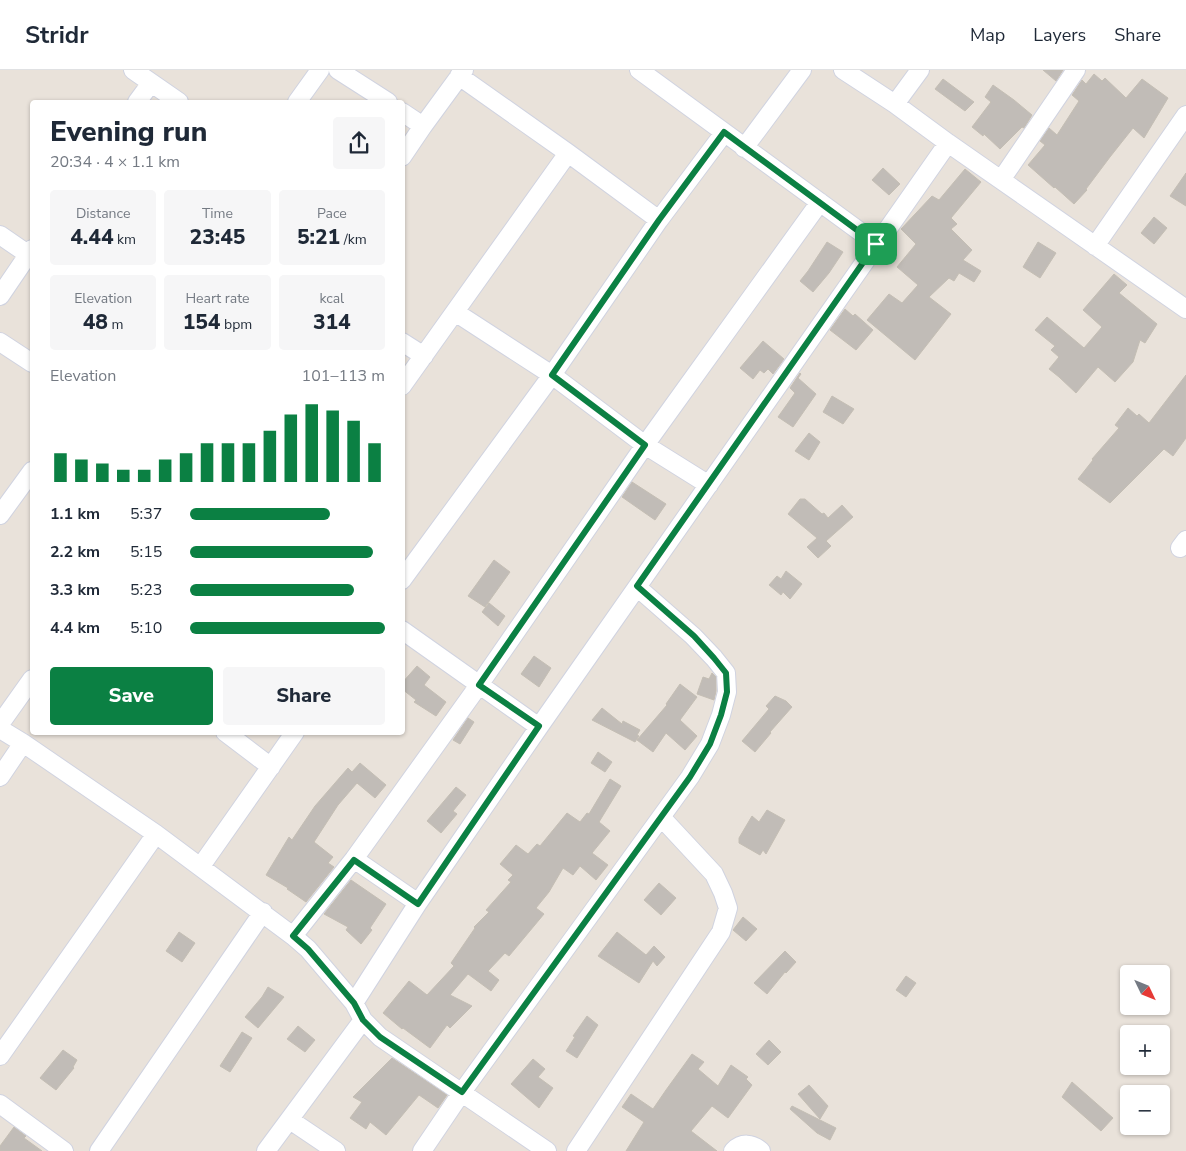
<!DOCTYPE html>
<meta charset="utf-8">
<style>
:root{--surface:#fff;--page:#f6f6f7;--text:#1f2937;--muted:#747a83;--line:#e0e1e3;--accent:#0b8043}
body{margin:0;font-family:"Nunito Sans",sans-serif;background:var(--page);color:var(--text);height:100vh;display:flex;flex-direction:column;font-size:19px;white-space:nowrap}
*{box-sizing:border-box;margin:0}
p{font-size:16px;color:var(--muted)}
.icon{flex:none;width:28px;height:28px;fill:none;stroke:currentColor;stroke-width:2;stroke-linecap:round;stroke-linejoin:round}
.map{position:relative;flex:1;overflow:hidden}
.panel{position:absolute;left:30px;top:30px;width:375px;height:635px;display:flex;flex-direction:column;background:var(--surface);border-radius:5px;box-shadow:0 1px 4px #0004}
.panel>*{flex:none}
.needle{width:32px;rotate:133deg}
.tools{position:absolute;left:1120px;top:895px;display:grid;gap:10px}
.tools a{display:grid;place-items:center;width:50px;height:50px;border-radius:5px;background:var(--surface);box-shadow:0 1px 4px #0004;font-size:25px}
.pin{position:absolute;display:grid;place-items:center;width:42px;height:42px;color:#fff;margin:-21px;border-radius:10px;box-shadow:0 2px 8px #0006}
.round{display:grid;place-items:center;flex:none;width:52px;height:52px;border-radius:5px;background:var(--page)}
.headline{display:flex;align-items:center;justify-content:space-between;height:85px;padding:0 20px}
h1{font-size:28px;font-weight:800;line-height:38px}
.metrics{display:grid;grid-template-columns:repeat(3,1fr);gap:8px;height:85px;padding:5px 20px}
.metrics div{display:grid;align-content:center;border-radius:5px;background:var(--page);text-align:center}
.metrics b{font-size:21px;font-weight:800}
.metrics small{font-size:14px;font-weight:400}
.metrics p{font-size:14px}
.chart{height:140px;padding:10px 20px}
.chart p{display:flex;justify-content:space-between}
.chart svg{width:100%;height:90px;margin-top:5px;stroke:var(--accent);stroke-width:6}
.button{display:flex;gap:10px;margin-top:auto;padding:10px 20px}
.button a{flex:1;height:58px;border-radius:5px;background:var(--accent);color:#fff;font-size:20px;font-weight:800;line-height:58px;text-align:center}
.button a+a{background:var(--page);color:var(--text)}
ul{padding:0 20px;list-style:none;font-size:16px}
li{display:grid;grid-template-columns:80px 60px 1fr;align-items:center;height:38px}
li i{height:12px;border-radius:6px;background:var(--accent)}
header{display:flex;align-items:center;gap:30px;box-sizing:border-box;height:70px;padding:0 25px;background:var(--surface);border-bottom:1px solid var(--line)}
header strong{font-size:24px}
nav{display:flex;gap:28px;margin-inline-start:auto;font-size:18px}
.map>svg:first-child{display:block}
.building{fill:#c1bcb7;stroke:#c4beb4}
.lines{fill:none;stroke-linecap:round;stroke-linejoin:round}
.minor-casing{stroke:#d0d3e0;stroke-width:20}
.minor{stroke:#fff;stroke-width:18}
.route-casing{stroke:#fff;stroke-width:10}
.route{stroke:#0b8043;stroke-width:6}
</style>
<header>
<strong>Stridr</strong>
<nav><a>Map</a><a>Layers</a><a>Share</a></nav>
</header>
<div class="map">
<svg width="1186" height="1081" viewBox="0 0 1186 1081">
<rect width="100%" height="100%" fill="#e9e2da"/>
<path class="building" d="M1043,0H1063L1056,11Z
M1094,4L1102,11L1105,8L1126,28L1142,9L1168,28L1144,68L1133,58L1110,87L1086,119L1087,120L1074,134L1055,117L1054,118L1028,95L1045,75L1040,71L1049,58L1057,65L1079,31L1072,25L1082,10L1086,14Z
M943,9L974,32L965,41L935,19Z
M993,15L1014,30L1032,45L1024,58L1022,57L1000,79L984,64L983,66L972,57L991,32L985,27Z
M883,98L900,114L889,125L872,110Z
M965,99L981,112L951,148L957,154L951,159L972,180L963,190L981,201L974,212L959,203L954,211L949,208L929,227L951,244L915,290L867,250L889,224L902,233L918,215L897,197L916,174L901,159L932,126L939,130Z
M1186,103V136L1170,126Z
M1154,147L1167,158L1154,174L1141,163Z
M827,172L843,182L829,203L813,222L800,211L808,201Z
M1038,172L1056,183L1040,208L1023,197Z
M1114,204L1127,215L1119,223L1157,254L1145,273L1140,270L1133,292L1115,312L1098,297L1076,323L1059,307L1049,299L1059,287L1051,280L1055,276L1035,260L1047,247L1084,278L1102,257L1083,240Z
M845,239L853,246L855,244L873,260L856,280L830,260Z
M763,271L784,289L773,304L768,299L764,303L760,300L753,309L740,298Z
M800,303L801,304L798,308L816,324L793,357L778,347L795,323L790,318Z
M1186,305V368L1173,386L1164,379L1110,433L1078,409L1093,390L1092,389L1119,358L1115,355L1128,338L1137,346L1139,344L1149,353Z
M832,326L854,339L843,354L823,342Z
M809,363L820,372L809,390L795,381Z
M632,412L666,434L655,450L622,427Z
M800,429H805L822,444L824,443L828,448L842,435L853,447L826,471L831,476L818,488L807,477L817,468L788,444Z
M494,490L510,502L485,537L468,526Z
M786,501L802,514L790,529L783,522L781,525L769,515L777,506L781,509Z
M489,533L505,546L498,556L482,542Z
M534,586L551,598L539,617L521,604Z
M417,596L430,607L424,615L446,632L436,646L414,632L416,630L402,619V613Z
M712,603L716,607V621L714,630L697,624L703,607L709,609Z
M680,614L697,627L680,650L697,666L685,680L666,663L653,682L637,670L667,635L666,634Z
M775,626L786,631L792,637L770,662L771,663L755,682L742,671L769,639L766,636Z
M602,638L622,654L623,651L640,660L637,665L639,666L635,672L592,650Z
M468,648L474,652L460,674L453,670Z
M598,682L612,692L605,702L591,693Z
M360,693L386,715L375,728L357,713L338,735L314,772L333,787L328,793L334,797L306,832L287,819L288,818L266,805L289,767L292,770L315,736L348,698L352,702Z
M610,709L621,716L599,752L610,761L592,783L608,795L596,810L580,796L573,805L563,798L549,822L536,838L544,844L509,886L505,883L488,901L499,910L491,921L468,904L450,925L472,936L450,958L447,955L430,978L403,958L402,959L383,943L409,911L427,925L454,896L451,893L475,858L474,857L489,842L486,840L511,812L508,810L513,805L500,794L516,775L528,784L537,774L540,776L567,743L580,752L587,743L589,744Z
M456,717L466,725L453,741L457,744L441,763L427,751Z
M767,740L785,750L766,784L763,780L760,785L739,773V768L752,746L759,752Z
M351,810L386,834L370,858L372,860L361,874L346,860L348,857L324,844Z
M659,813L676,828L661,845L644,830Z
M743,847L757,859L746,871L733,860Z
M179,862L195,873L182,892L166,881Z
M617,862L646,885L654,876L665,887L657,896L653,891L639,913L598,886Z
M785,881L796,892L786,903L785,902L767,924L754,913Z
M906,906L916,913L906,927L896,920Z
M268,917L284,927L258,958L245,947L262,927Z
M587,946L598,955L577,988L566,981L575,967L573,966Z
M298,956L315,970L305,982L287,969Z
M242,962L252,968L230,1002L220,996Z
M769,970L781,982L768,995L756,984Z
M63,980L77,990L73,997L74,998L56,1020L40,1008Z
M692,984L704,992L698,999L718,1016L731,995L748,1007L746,1009L752,1015L728,1048L712,1036L691,1061L717,1081H626L644,1052L622,1037L631,1024L653,1039L666,1020Z
M392,988L447,1025L438,1038L419,1025L386,1065L370,1052L366,1059L350,1048L362,1032L353,1027Z
M533,989L545,999L538,1007L553,1018L539,1038L511,1014Z
M1072,1012L1113,1048L1101,1061L1062,1027Z
M809,1015L828,1036L820,1049L798,1024Z
M792,1036L836,1058L830,1070L817,1063L790,1039Z
M14,1057L26,1066L24,1068L42,1081H0V1076Z"/>
<g class="lines">
<g class="minor-casing">
<path id="minor" d="M133,0L179,32
M338,0L388,32
M639,0L877,174
M843,0L895,34L948,73L1186,239
M459,6L568,83L659,150
M137,32L151,13
M297,32L320,0
M895,34L920,0
M402,42L423,56
M744,78L802,0
M402,87L423,56L464,0
M1001,110L1076,0
M0,165L29,185
M1095,176L1186,45
M0,226L32,179
M455,242L552,305L645,375L709,415
M0,272L32,293
M402,272L424,286
M402,316L568,83
M0,445L32,401
M1180,478L1186,470
M402,510L552,305L659,150L724,63
M402,560L539,657
M0,654L32,609
M0,659L23,673L156,764L293,866L308,879L354,933L363,950L380,967L547,1081
M225,662L271,697
M0,707L23,673
M354,789L418,833
M201,796L295,662
M293,866L354,789L479,615L645,375L820,132
M354,933L418,833L539,657L948,73
M0,986L156,764
M0,1034L64,1081
M290,1050L336,1081
M99,1081L263,842
M266,1081L363,950
M422,1081L462,1022L690,707L710,674L721,645L727,622L726,603L714,588L693,566L637,517
M576,1081L721,862L728,838L723,823L714,804L661,747
M733,1081C742,1072 752,1073 761,1081"/>
</g>
<use href="#minor" class="minor"/>
</g>
<g class="lines">
<g class="route-casing">
<path id="route" d="M724,62L876,174L637,516L694,566L714,588L726,603L727,622L721,645L710,674L690,707L462,1022L380,967L363,950L354,933L308,879L293,866L354,790L418,834L539,656L479,615L645,375L552,305L659,150Z"/>
</g>
<use href="#route" class="route"/>
</g>
</svg>
<div class="tools">
<a><svg class="needle" viewBox="-14 -14 28 28"><path d="M0-13l5 13h-10z" fill="#e53935"/><path d="M0 13l5-13h-10z" fill="#747a83"/></svg></a>
<a>+</a>
<a>−</a>
</div>
<div class="pin" style="left:876px;top:174px;background:#1e9e55"><svg class="icon" aria-label="arrive" viewBox="0 0 24 24"><path d="M6 21V4h12l-3 4 3 4H6"/></svg></div>
<section class="panel">
<div class="headline"><div><h1>Evening run</h1><p>20:34 · 4 × 1.1 km</p></div><a class="round"><svg class="icon" aria-label="share" viewBox="0 0 24 24"><path d="M12 15V3M7 8l5-5 5 5M5 13v7h14v-7"/></svg></a></div>
<div class="metrics">
<div><p>Distance</p><b>4.44<small> km</small></b></div>
<div><p>Time</p><b>23:45</b></div>
<div><p>Pace</p><b>5:21<small> /km</small></b></div>
</div>
<div class="metrics">
<div><p>Elevation</p><b>48<small> m</small></b></div>
<div><p>Heart rate</p><b>154<small> bpm</small></b></div>
<div><p>kcal</p><b>314</b></div>
</div>
<div class="chart"><p><span>Elevation</span>101–113 m</p>
<svg viewBox="0 0 160 44" preserveAspectRatio="none"><path d="M5 44V30M15 44V33M25 44V35M35 44V38M45 44V38M55 44V33M65 44V30M75 44V25M85 44V25M95 44V25M105 44V19M115 44V11M125 44V6M135 44V9M145 44V14M155 44V25"/></svg>
</div>
<ul>
<li><b>1.1 km</b>5:37<i style="width:72%"></i></li>
<li><b>2.2 km</b>5:15<i style="width:94%"></i></li>
<li><b>3.3 km</b>5:23<i style="width:84%"></i></li>
<li><b>4.4 km</b>5:10<i style="width:100%"></i></li>
</ul>
<div class="button"><a>Save</a><a>Share</a></div>
</section>
</div>
